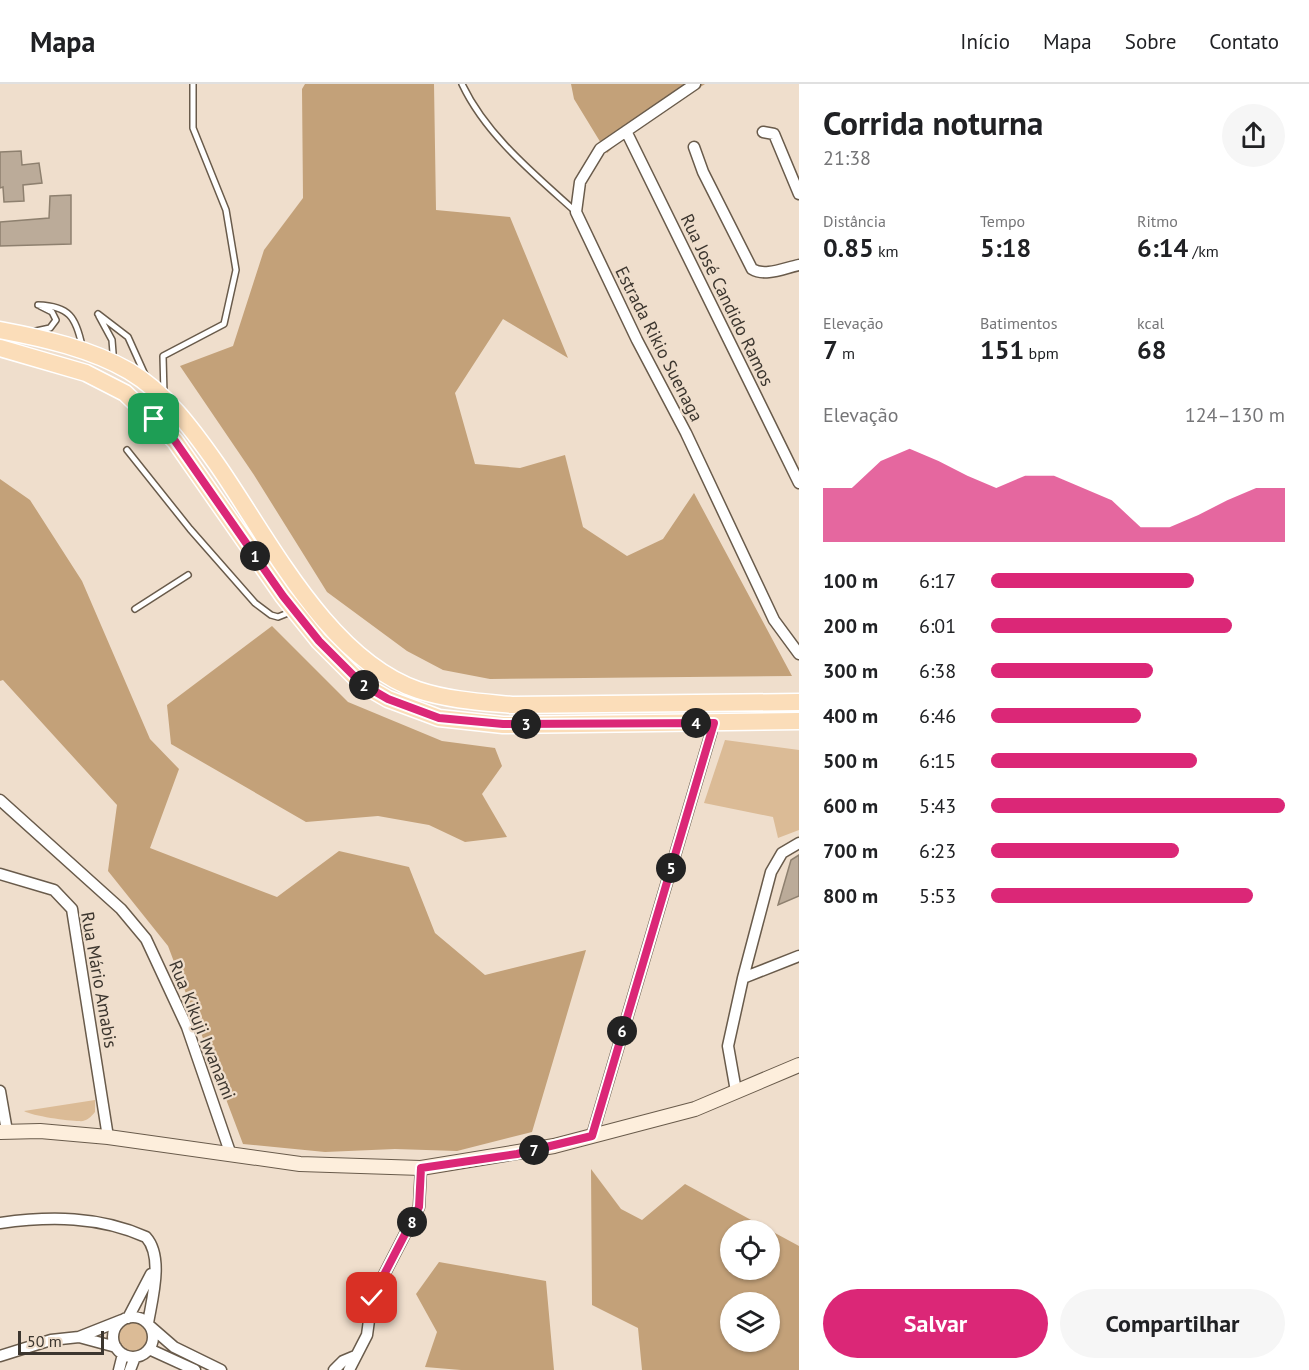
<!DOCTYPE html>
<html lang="pt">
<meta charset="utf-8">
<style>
:root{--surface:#fff;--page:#f6f6f6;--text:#202124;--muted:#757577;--line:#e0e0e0;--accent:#db2777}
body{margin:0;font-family:"PT Sans",sans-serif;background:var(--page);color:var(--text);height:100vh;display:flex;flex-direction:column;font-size:22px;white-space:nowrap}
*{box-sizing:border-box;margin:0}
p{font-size:20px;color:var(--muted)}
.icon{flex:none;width:33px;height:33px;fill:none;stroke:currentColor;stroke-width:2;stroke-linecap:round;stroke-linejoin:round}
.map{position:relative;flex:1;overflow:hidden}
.panel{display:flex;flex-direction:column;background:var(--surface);width:510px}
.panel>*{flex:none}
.controls{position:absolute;left:720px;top:1136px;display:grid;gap:12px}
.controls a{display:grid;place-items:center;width:60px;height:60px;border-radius:50%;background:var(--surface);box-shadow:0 2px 4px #0004;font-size:30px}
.scale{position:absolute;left:18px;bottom:15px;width:86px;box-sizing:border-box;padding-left:6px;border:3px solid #3c362f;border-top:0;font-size:16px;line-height:21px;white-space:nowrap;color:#3c362f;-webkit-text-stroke:4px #efdecc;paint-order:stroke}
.pin{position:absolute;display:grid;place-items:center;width:51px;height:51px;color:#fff;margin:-26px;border-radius:12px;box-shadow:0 3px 9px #0006}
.km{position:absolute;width:30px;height:30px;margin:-15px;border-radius:50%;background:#222;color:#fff;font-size:16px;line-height:30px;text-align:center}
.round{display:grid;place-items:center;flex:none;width:63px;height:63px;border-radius:32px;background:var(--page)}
.headline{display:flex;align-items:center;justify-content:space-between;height:102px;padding:0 24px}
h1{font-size:33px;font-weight:800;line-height:45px}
.metrics{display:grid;grid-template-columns:repeat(3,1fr);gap:9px;height:102px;padding:6px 24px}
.metrics div{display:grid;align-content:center}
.metrics b{font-size:26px;font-weight:800}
.metrics small{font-size:16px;font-weight:400}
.metrics p{font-size:16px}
.chart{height:168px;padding:12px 24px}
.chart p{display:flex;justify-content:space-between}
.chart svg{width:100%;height:108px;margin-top:6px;fill:var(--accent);opacity:.7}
.primary-button{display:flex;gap:12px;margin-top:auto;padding:12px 24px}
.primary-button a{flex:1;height:69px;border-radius:36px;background:var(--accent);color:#fff;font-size:24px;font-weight:800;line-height:69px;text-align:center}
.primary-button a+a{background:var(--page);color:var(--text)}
ul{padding:0 24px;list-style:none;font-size:20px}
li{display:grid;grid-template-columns:96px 72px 1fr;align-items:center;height:45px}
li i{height:15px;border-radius:8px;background:var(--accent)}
header{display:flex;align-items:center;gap:36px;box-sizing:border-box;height:84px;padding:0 30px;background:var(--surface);border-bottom:2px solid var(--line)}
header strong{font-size:28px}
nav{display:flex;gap:33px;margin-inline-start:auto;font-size:21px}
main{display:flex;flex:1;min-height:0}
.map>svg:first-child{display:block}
.green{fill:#dbbb96}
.forest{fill:#c3a179;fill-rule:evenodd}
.building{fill:#bbab99;stroke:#8e806f;stroke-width:1.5}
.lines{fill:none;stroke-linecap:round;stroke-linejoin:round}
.lane-casing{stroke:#695b4b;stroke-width:8}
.street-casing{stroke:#695b4b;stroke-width:13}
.secondary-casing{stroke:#695b4b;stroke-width:16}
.primary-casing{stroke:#fff;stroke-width:19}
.lane{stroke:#fff;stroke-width:5}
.street{stroke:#fff;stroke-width:10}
.secondary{stroke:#fdeedc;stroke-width:14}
.primary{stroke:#fbddb9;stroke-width:16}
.route-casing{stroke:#fff;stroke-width:12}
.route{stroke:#db2777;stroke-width:8}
.labels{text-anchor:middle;stroke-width:4.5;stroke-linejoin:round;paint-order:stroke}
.street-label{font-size:18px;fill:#3c362f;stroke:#efdecc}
</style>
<header>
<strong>Mapa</strong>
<nav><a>Início</a><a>Mapa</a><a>Sobre</a><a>Contato</a></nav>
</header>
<main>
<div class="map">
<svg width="799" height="1286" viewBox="0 0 799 1286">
<rect width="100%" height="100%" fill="#efdecc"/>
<path class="green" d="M725,656L799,666V746L778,754L773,733L704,719Z
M95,1016V1028C91,1033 86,1038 79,1037C69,1037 32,1032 24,1027Z
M118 1253a16 16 0 1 1 32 0a16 16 0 1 1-32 0Z"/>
<path class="forest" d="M305,0H434L436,126L510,133L568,274L503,235L455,309L475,380L520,384L565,371L583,443L627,472L663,455L694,409L792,592L490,595L443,586L407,567L327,508L254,391L180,282L233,262L264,166L303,114L302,5Z
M571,0H705L626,52L607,69L574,15Z
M0,395L30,416L82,497L150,655L179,685L150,764L277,813L339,767L409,783L435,849L485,891L586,866L532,1048L457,1067L395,1065L325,1068L243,1060L168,862L108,787L117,721L3,596L0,597Z
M272,542L348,618L442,657L495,664L502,682L482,710L507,753L465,758L429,741L378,732L306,738L171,660L167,621Z
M591,1085L621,1125L642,1136L685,1100L799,1162V1286H642L638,1244L592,1221ZM730,1146H770V1185H730ZM730,1218H770V1257H730Z
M439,1178L546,1197L554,1286H461L425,1283L437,1248L416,1210Z"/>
<path class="building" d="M21,67L22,81L39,79L42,99L23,101L24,117L4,118L3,103L0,104V68Z
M71,111V160L0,162V138L49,134L50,112Z
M799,771V812L778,821L791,776Z"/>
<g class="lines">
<g class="lane-casing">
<path id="lane" d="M462,0C486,51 534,90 576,128
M38,221C69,222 76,233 82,262
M98,230L128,253L146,293
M99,232L112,256L113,269L108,274
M36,247L50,244L56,236L52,228L40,222
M164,310L163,272L224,240L236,186L226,126L193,44V0
M127,366L190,445L255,519L271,531L278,533L293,527
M135,525L188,491"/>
</g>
<g class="street-casing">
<path id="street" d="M695,0L600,65L580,98L576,128L637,256L686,349L774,536L799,570
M626,47L799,399
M763,48L774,50L799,110
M694,63L703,88L752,185C765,193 784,184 799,181
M0,716L121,825L146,855L187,943L231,1071
M0,790L54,806L72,825L108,1053
M743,894L799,872
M0,1007L7,1047
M736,1007L728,962L743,894L771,788L782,769L799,759
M592,1052L714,639
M0,1139C50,1132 99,1132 146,1153C164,1173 152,1215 148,1239
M113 1253a20 20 0 1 1 40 0a20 20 0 1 1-40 0Z
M128,1234L151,1190
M151,1243L174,1263L221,1286
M79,1253L116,1263
M149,1265L195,1286
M0,1272L51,1256L79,1253L122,1236
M119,1286L123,1270
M130,1286L135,1273
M334,1286L343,1277L355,1272
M349,1286L367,1251L372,1214L419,1123L421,1084"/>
</g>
<g class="secondary-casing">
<path id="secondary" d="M0,1048L40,1047L108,1053L300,1080L421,1084L554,1062L695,1025L799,981"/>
</g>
<g class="primary-casing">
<path id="primary" d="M0,246C43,254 91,265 129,287C166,309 192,345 216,379C268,453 327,575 418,606C448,616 481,618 512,621L799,618
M0,264L86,289L125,309L175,357L283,512L319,557L362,600L388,615L439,634L503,641L799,637"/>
</g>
<use href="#lane" class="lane"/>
<use href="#street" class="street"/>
<use href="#secondary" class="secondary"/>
<use href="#primary" class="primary"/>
</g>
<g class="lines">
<g class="route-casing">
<path id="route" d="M154,335L175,357L283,512L319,557L362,600L388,615L439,634L503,640L714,639L592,1052L517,1070L421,1084L419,1123L372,1214"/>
</g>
<use href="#route" class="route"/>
</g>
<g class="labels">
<g class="street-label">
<text transform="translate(727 216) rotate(64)" y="6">Rua José Candido Ramos</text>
<text transform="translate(659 260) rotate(63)" y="6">Estrada Rikio Suenaga</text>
<text transform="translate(99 896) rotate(80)" y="6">Rua Mário Amabis</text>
<text transform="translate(202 946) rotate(68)" y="6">Rua Kikuji Iwanami</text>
</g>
</g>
</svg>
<div class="controls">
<a><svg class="icon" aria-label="locate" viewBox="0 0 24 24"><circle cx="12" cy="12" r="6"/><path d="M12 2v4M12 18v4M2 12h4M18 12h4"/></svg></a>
<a><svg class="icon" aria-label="layers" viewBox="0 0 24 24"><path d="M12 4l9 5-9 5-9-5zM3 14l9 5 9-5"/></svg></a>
</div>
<div class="scale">50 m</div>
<div class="pin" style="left:154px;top:335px;background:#1e9e55"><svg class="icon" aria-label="arrive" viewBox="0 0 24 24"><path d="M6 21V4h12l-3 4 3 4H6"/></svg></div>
<div class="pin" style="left:372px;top:1214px;background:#d93025"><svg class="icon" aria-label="check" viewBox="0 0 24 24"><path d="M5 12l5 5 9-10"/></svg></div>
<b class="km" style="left:255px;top:472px">1</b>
<b class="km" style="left:364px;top:601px">2</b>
<b class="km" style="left:526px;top:640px">3</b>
<b class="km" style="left:696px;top:639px">4</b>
<b class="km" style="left:671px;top:784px">5</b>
<b class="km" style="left:622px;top:947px">6</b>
<b class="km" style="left:534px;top:1066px">7</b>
<b class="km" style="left:412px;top:1138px">8</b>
</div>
<section class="panel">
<div class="headline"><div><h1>Corrida noturna</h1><p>21:38</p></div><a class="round"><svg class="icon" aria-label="share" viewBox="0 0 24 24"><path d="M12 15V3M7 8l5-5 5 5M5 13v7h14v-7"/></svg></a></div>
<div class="metrics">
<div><p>Distância</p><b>0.85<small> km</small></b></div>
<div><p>Tempo</p><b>5:18</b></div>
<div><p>Ritmo</p><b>6:14<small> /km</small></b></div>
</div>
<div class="metrics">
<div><p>Elevação</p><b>7<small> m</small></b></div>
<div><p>Batimentos</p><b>151<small> bpm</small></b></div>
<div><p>kcal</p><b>68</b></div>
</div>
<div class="chart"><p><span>Elevação</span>124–130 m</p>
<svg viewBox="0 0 160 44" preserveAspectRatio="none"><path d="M0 44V22L10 22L20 11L30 6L40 11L50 17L60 22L70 17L80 17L90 22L100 27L110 38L120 38L130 33L140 27L150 22L160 22V44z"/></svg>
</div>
<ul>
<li><b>100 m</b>6:17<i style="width:69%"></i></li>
<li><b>200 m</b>6:01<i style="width:82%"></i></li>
<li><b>300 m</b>6:38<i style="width:55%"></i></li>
<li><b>400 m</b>6:46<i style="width:51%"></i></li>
<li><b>500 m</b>6:15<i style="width:70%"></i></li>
<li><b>600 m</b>5:43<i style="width:100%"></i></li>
<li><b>700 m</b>6:23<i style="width:64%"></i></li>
<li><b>800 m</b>5:53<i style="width:89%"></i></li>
</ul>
<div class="primary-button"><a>Salvar</a><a>Compartilhar</a></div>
</section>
</main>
